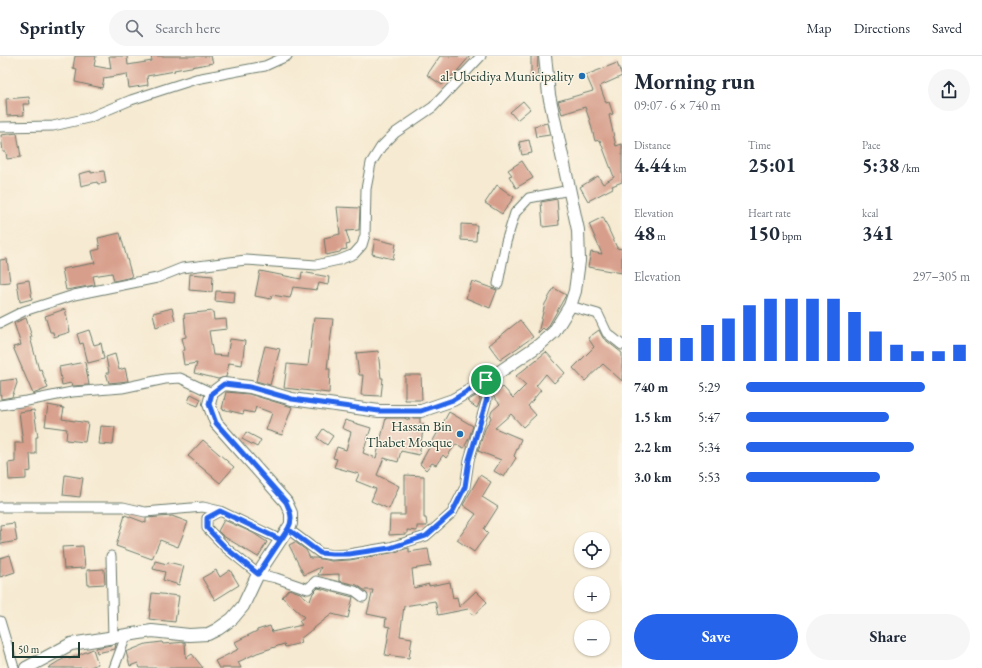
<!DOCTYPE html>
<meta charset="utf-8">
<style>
:root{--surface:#fff;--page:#f6f6f7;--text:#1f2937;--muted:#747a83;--line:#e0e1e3;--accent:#2563eb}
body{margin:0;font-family:"EB Garamond",serif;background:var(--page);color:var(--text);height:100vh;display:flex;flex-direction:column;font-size:15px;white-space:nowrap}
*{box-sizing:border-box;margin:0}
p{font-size:13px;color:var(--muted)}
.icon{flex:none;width:22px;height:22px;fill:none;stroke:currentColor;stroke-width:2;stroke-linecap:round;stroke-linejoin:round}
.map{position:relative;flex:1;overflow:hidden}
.panel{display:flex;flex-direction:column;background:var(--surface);width:360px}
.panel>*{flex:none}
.buttons{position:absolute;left:574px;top:476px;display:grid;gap:8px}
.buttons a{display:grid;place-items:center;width:36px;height:36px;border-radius:50%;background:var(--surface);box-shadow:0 1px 3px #0004;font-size:20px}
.scale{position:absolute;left:12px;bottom:10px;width:68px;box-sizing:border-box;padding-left:4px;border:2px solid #1f3d34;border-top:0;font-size:11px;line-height:14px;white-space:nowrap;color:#1f3d34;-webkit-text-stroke:3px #fcf5e5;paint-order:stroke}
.pin{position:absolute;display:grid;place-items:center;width:34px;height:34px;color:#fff;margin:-17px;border:2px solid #fff;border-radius:50%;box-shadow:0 1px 4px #0007}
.round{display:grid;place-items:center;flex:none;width:42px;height:42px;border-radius:21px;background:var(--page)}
.overview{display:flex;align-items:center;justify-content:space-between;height:68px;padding:0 12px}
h1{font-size:22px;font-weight:700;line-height:30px}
.stats{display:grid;grid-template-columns:repeat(3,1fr);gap:6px;height:68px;padding:4px 12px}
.stats div{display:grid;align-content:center}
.stats b{font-size:20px;font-weight:700}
.stats small{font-size:11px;font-weight:400}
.stats p{font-size:11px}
.chart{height:112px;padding:8px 12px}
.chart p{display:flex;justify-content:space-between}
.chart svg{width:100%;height:72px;margin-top:4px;stroke:var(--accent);stroke-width:6}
.primary-button{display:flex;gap:8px;margin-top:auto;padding:8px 12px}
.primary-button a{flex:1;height:46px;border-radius:24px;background:var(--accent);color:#fff;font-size:16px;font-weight:700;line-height:46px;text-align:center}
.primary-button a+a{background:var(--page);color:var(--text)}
ul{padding:0 12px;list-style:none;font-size:13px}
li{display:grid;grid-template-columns:64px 48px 1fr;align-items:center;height:30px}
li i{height:10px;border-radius:5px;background:var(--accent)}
header{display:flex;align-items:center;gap:24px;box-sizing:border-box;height:56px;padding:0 20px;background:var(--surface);border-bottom:1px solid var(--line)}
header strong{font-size:19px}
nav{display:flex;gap:22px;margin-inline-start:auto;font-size:14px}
.search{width:280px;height:36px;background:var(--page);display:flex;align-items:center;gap:10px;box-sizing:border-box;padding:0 14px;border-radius:22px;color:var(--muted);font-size:15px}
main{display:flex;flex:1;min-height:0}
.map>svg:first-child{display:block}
.building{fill:#d79e8b}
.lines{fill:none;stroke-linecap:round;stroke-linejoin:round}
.minor-casing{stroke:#6a7a6b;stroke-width:11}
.tertiary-casing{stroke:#6a7a6b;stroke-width:14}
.minor{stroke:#fff;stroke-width:9}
.tertiary{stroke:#fff;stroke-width:12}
.route-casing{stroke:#fff;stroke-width:8}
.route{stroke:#2563eb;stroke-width:5}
.poi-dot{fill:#1f6fb2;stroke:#fcf5e5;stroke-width:1.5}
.labels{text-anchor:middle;stroke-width:3;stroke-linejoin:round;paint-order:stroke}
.poi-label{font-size:14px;fill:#1f3d34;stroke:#fcf5e5;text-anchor:end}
</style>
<header>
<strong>Sprintly</strong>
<div class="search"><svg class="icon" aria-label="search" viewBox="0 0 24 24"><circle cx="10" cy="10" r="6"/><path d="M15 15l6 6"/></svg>Search here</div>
<nav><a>Map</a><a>Directions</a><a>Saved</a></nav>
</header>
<main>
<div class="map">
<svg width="622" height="612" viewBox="0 0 622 612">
<rect width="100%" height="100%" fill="#fcf5e5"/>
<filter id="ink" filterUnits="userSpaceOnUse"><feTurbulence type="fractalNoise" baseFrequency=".025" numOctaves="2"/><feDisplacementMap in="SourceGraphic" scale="8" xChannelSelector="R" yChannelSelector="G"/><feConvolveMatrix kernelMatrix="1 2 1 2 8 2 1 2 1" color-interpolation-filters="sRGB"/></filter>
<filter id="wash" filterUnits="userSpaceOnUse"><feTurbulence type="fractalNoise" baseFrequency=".012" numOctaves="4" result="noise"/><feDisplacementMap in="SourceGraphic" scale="16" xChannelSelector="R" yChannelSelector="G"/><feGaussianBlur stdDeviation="0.9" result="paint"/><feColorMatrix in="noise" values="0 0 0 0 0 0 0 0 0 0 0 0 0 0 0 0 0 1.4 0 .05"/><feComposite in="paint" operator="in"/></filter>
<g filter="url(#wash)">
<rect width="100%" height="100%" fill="#f6ead2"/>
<g id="blocks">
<path class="building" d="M75,0H96L94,10L111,13L109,0H127L128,9L152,5L151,0H211L213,7L174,14L175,15L147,20L148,29L129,32L127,18L104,22L102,32L75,26L77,13L73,12Z
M440,0H470L458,14L442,29L427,19Z
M531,0H538L537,25H531Z
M617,7L622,20L600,30L606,47L609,46L613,58L609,59L616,90L622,88V126L612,130L613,132L588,145L580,131L598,120L603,128L614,121L600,84L595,85L590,65L585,51L562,58L558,45L593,35L586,19Z
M29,41L30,48H23L24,59L7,60L6,43Z
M523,45L530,53L517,64L510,56Z
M547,67L550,79L536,81L534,70Z
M17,77L21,101L7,103L6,96H3L1,79Z
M529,84L532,97L522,99L519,86Z
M522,105L533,122L516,132L509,120L512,119L508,114Z
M91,115V117L104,115L106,127L98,128L97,126L81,130L79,118Z
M497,129L514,141L502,158L485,147Z
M557,143L559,169L543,171L541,146Z
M337,151L360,152L359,174L346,175L350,188L346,189L347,193L341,194L340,196L326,199L324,182L340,178Z
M603,161L617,192L622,193V217L588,211L591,196L602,198L589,168Z
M461,168L477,169L476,185L461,184Z
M120,177L132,221L114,225L112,217L93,220L95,229L66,234L62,213L95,207L92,195L100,193L98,182Z
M375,183L396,188L393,203L372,198Z
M7,203L10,226L0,227V204Z
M260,215L301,223L302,216L329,221L328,229L319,227L317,234L293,231L290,242L272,239L271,243L255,240Z
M190,218L213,220L212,236L189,234Z
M29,224L32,243L20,246L17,226Z
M472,225L497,234L490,252L466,242Z
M554,232L566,239L548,271L545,274L543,272L538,277L545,248Z
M216,235L235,236L234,247L215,245Z
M172,252L175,264L156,271L153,257Z
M65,253L70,276L54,281L53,276H50L45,260Z
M213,255L214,264L226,263L227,273L209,275L213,299L227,300L230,283L245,285L242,309L229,307L226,321L218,323L194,317L197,307L184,309L182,295L185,294L182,282L186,281L184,258Z
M26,262L32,281H30L39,314L41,313L48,332L33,338L13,291L21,289L14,267Z
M314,262L333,263L327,313H330L329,337L284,332L287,308L308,310Z
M520,264L533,281L500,304L489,289Z
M89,274L94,289L101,287L104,303L88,307L83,287L80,288L77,278Z
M599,274L603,282L622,297V325L603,308L585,325L573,312L594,291L588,282Z
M265,290L280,293L270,329L256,325Z
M378,295L381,322H383L381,340L361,339L363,319H359L356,297Z
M546,296L565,317L554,327L546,318L536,330L541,334L528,350L536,359L523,371L511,358L495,372L521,383L514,400L516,402L504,421L494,415L501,404L478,395L485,373L491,362L490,360L492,355L500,348L493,340L503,331L513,342L526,329L516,320Z
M115,298L119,314L125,312L128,325L109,327L106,317H109L106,301Z
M85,306L89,329L72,330L71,327L62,329L59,311Z
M405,319H421L422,344H405Z
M16,323L17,327L12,341L1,343L0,325Z
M226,336L249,338L292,351L282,379L266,374L272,357L256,351L254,357L244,355L243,358L222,353Z
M191,338L201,343L198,350L188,346Z
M479,338L480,345L477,352L467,345Z
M48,349L64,352L62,363L88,367L85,386L66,384L67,373L45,370Z
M34,354L38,381H36V398H30L31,415L26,416V423L9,424L8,407L15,406V387H23L19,356Z
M449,356L473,370L469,382L464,392L456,388L446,402L443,399L436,409L432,407L426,414L420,408Z
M386,362H404L409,364V362H420V368H424L419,399L401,395L398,406L384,402L377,419L399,430L389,453L371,445L376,433L356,425L359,418L334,411L337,403L333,402L337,391L346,394L351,376L342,372L345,364L371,372L363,397L376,402Z
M101,370L115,371L113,389L99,388Z
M323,373L333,380L327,389L317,382Z
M246,376L261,384L257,391L242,383Z
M203,384L234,411L220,427L188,400Z
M65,419L83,422L80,441L63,439Z
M405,419L424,420V462H426L427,470H417V475L407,474V478L389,479L390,459H405Z
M480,419L491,426L482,441L498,451L484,473L488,477L474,496L457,484L476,458L463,449Z
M125,459L146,467V462L172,460L188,466L178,491L160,484L152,503L116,490Z
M224,464L253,477L267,486L258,501L223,480L218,475Z
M14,467L17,485L1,488L0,469Z
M295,486L306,494L310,502H316L331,505L350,504L391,497L409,492V496L428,493L431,510L412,513L414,532L429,528V530L450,526L453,542L457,541L459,551L476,535L487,546L474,560L468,553L438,559L435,545L404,550L400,580L412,582L409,602L385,599L390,571L385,570L386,562L367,558L373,534H364L357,529L339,525V518L318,519L321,511L304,519L289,489Z
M83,490L85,512L64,513L62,491Z
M10,499L15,516L0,521V502Z
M155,505L167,508L168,506L184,510L179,529L163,524L165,516L153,513Z
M104,513L105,528L88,529L87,514Z
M216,514L220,521L230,514L239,529L215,544L202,522Z
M318,532L353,541L348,562L332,558L300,583L301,587L285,591L284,588L257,597L238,606L241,612H219L215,605L239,593L235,586L257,575V574L270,570L272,576L302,569L299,565L304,561L282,541L289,533L300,537L310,545L313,537Z
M152,537L179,540L175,566L149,563Z
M162,586L163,588L185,586L186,602L192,598L203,612H140L138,607L130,610L126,596L146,588Z
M116,588L115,593L97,597L96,592Z
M93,593L98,608L88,612H48L59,605L68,601L69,603Z"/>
</g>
</g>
<g filter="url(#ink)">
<use href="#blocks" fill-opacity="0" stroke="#6a7a6b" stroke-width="1"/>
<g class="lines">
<g class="minor-casing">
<path id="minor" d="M0,71L53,70L88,62L131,44L171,31L196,23L265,10L287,0
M498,228L506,186L515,157L529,142L570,134
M570,250L598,258L607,277L622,289
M0,267L24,255L74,239L157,222L182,212L246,204L316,209L339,204L354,198L362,189L365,179L366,133L371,107L381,91L395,77L433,51L481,0
M0,349L27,345L72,336L122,332L165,323L180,322L212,337
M0,451H123L145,456L203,451L220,455L281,484
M220,455L207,462V472L226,492L258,518L276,522L308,533L316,525L355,535L363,541
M288,473L320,497L332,499L349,498L390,491L426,480L452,457L465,431L469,404L487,343L486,325
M111,500L113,582
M0,565L14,612
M114,612L126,580"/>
</g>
<g class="tertiary-casing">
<path id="tertiary" d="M26,612L71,588L152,575L189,579L208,578L218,573L232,563L243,550L258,518L291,468V457L286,446L216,367L209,348L212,337L224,328L250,331L292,343L379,355H421L453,344L483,327L539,289L554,276L570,250L575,235L579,205L578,174L549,39L545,0"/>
</g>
<use href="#minor" class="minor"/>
<use href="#tertiary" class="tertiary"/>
</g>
</g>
<g class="lines" filter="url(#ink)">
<g class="route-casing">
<path id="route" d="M486,324L487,343L469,404L465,431L452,457L426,480L390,492L349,498H332L320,497L288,473L281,484L220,455L207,462V472L226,492L258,518L288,473C294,463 290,455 286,446L216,367L209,348L212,337L224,328L250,331L292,343L379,355H421L453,344L486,324"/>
</g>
<use href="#route" class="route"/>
</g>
<g class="poi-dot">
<circle cx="582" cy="20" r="4"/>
<circle cx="460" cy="378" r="4"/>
</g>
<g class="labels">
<g class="poi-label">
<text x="574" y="25">al-Ubeidiya Municipality</text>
<text x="452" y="375">Hassan Bin<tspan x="452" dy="16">Thabet Mosque</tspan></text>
</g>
</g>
</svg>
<div class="buttons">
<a><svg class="icon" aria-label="locate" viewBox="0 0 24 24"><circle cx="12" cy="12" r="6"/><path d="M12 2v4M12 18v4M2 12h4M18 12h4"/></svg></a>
<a>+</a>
<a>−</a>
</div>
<div class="scale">50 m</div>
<div class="pin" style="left:486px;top:324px;background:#1e9e55"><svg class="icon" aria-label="arrive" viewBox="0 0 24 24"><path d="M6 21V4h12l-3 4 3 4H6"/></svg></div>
</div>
<section class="panel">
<div class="overview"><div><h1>Morning run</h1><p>09:07 · 6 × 740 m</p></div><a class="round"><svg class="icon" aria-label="share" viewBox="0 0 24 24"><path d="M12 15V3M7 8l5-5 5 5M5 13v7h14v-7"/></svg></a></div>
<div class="stats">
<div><p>Distance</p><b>4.44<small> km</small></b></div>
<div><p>Time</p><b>25:01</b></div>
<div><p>Pace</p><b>5:38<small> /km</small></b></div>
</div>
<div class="stats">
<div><p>Elevation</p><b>48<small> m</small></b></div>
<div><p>Heart rate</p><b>150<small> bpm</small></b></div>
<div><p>kcal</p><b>341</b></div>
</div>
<div class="chart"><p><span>Elevation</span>297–305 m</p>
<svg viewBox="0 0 160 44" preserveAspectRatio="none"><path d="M5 44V30M15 44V30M25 44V30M35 44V22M45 44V18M55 44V10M65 44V6M75 44V6M85 44V6M95 44V6M105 44V14M115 44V26M125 44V34M135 44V38M145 44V38M155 44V34"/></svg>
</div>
<ul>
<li><b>740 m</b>5:29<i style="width:80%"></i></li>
<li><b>1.5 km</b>5:47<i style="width:64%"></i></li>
<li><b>2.2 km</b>5:34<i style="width:75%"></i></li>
<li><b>3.0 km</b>5:53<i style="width:60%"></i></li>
</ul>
<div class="primary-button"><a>Save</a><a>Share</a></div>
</section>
</main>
